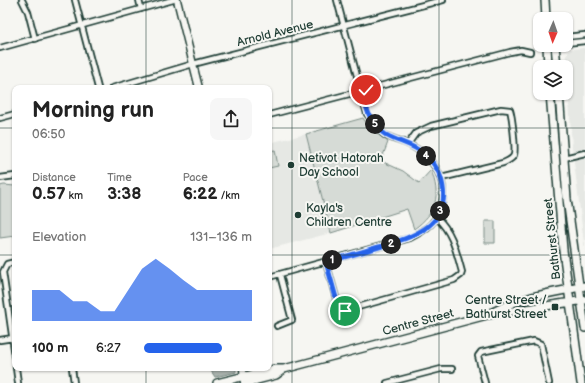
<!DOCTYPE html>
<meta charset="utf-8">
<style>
:root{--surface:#fff;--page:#f6f6f6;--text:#222;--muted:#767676;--accent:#2563eb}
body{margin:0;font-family:"Balsamiq Sans",sans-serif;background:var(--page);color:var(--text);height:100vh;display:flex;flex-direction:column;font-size:15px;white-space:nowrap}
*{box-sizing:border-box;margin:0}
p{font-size:13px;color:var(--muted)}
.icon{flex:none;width:22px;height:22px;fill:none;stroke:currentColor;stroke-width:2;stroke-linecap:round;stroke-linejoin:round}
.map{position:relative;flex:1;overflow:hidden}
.drawer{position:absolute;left:12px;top:85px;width:260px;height:286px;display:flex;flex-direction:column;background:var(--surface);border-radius:8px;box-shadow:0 1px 3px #0004}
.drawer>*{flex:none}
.needle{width:26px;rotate:182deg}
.fabs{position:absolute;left:533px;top:12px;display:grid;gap:8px}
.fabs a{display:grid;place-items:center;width:40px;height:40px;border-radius:8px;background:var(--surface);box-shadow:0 1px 3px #0004;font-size:20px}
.pin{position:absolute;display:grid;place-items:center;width:34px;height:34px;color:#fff;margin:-17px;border:2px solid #fff;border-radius:50%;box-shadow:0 1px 4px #0007}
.km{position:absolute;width:20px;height:20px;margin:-10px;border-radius:50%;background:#222;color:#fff;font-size:11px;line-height:20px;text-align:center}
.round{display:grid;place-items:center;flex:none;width:42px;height:42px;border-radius:8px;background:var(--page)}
.overview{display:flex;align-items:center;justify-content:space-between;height:68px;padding:0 20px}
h1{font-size:22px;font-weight:700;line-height:30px}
.stats{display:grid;grid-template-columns:repeat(3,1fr);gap:6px;height:68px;padding:4px 20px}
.stats div{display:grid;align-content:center}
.stats b{font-size:17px;font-weight:700}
.stats small{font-size:11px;font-weight:400}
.stats p{font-size:11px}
.chart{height:112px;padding:8px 20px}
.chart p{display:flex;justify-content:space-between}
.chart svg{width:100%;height:72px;margin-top:4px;fill:var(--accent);opacity:.7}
ul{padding:0 20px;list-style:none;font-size:13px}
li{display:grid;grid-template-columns:64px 48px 1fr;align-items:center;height:30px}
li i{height:10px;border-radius:5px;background:var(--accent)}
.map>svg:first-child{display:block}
.built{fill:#e6e8e4}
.green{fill:#d6dbd6;stroke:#7a8c85}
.water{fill:#aab3ae;stroke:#72847d}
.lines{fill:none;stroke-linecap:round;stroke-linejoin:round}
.minor-casing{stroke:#1f3d34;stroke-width:8}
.tertiary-casing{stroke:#1f3d34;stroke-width:9}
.secondary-casing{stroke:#1f3d34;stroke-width:10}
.minor{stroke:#f6f6f2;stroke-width:4.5}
.tertiary{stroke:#f6f6f2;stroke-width:6}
.secondary{stroke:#f6f6f2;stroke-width:7}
.route-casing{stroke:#fff;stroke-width:8}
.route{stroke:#2563eb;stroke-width:5}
.grid{fill:none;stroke:#1f3d34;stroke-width:1;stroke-opacity:0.55}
.poi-dot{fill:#1f3d34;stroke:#f6f6f2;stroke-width:1.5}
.labels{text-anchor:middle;stroke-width:4;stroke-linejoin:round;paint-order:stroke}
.street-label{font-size:12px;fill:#1f3d34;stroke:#f6f6f2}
.poi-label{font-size:12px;fill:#1f3d34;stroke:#f6f6f2;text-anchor:start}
</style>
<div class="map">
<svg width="585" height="383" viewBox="0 0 585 383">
<rect width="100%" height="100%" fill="#f6f6f2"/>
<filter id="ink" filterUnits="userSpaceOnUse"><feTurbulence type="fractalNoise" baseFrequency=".025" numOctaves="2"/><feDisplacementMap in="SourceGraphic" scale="8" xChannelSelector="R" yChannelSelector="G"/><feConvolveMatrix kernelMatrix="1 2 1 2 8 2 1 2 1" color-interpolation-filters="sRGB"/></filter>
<g filter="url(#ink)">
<path class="built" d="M585,48V251L572,146L566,56L570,49Z
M306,134L331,233L269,249V143Z"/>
<path class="green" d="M363,118L369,127L388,142L381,161L403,171L419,183L431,170C441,196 437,212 414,229L407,209L331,233L306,134Z
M275,150L278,166L269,168V151Z
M4,185L15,186V236L0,238V186Z
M485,221H495V243H485Z"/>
<path class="water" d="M209,368H236V372L215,377Z"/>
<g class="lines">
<g class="minor-casing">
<path id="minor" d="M22,0L28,12L35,39
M75,0L98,88
M139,0L141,9
M566,37L585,35
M566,43L585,41
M0,48L173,0
M112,88L193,64L443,0
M269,115L510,52L521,50L530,52
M0,118L15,114
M408,144L416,133L431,126L501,109L510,110C512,116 516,148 514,155C512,160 507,161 503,163L441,178
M564,158L585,153
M0,178L15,176
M15,262L7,264L3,272L15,356
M326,262L338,305L344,311L454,280L461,275L462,272C456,251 453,233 437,218
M269,277L410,238C426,230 439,221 442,203C447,176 432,156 408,144C401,141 392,139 385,135C377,130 373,121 367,114L337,0
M277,326L292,320L280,275
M0,340L13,338
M16,368L18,383
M72,368L74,383
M387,383L441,369H452
M485,383L478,356L481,352L534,341L541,344L549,383"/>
</g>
<g class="tertiary-casing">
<path id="tertiary" d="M177,0L199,88
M243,368L244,383"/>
</g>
<g class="secondary-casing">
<path id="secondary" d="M545,0L546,19
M547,45L548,67
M555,45L557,67
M550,93L563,250L581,383
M559,93L567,199L585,328
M493,312C522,296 553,293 585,286
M217,383L274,369H284
M246,383L276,375L284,369L487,315L585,300"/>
</g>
<use href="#minor" class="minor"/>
<use href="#tertiary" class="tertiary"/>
<use href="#secondary" class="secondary"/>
</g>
</g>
<g class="lines" filter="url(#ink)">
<g class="route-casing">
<path id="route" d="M345,311L340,309L338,305L326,262C344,257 362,252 379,247C409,238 449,228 443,187C441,174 434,162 424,154C413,144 398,142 386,135C370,125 366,108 362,91L366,90"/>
</g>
<use href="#route" class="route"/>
</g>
<path class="grid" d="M146,0V88M292,0V383M439,0V383M0,128H15M269,128H585M0,255H15M269,255H585M146,368V383"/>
<g class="poi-dot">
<circle cx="291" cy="165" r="4"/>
<circle cx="298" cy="215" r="4"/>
<rect x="551" y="303" width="8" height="8" rx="2"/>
</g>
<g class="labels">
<g class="street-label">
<text transform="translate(275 33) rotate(-14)" y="4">Arnold Avenue</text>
<text transform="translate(552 239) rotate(-96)" y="4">Bathurst Street</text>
<text transform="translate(418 322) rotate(-15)" y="4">Centre Street</text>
</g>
<g class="poi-label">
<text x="299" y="162">Netivot Hatorah<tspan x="299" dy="14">Day School</tspan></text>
<text x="306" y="212">Kayla's<tspan x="306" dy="14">Children Centre</tspan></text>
<text x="547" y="304" text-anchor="end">Centre Street /<tspan x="547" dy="14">Bathurst Street</tspan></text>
</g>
</g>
</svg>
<div class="fabs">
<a><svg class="needle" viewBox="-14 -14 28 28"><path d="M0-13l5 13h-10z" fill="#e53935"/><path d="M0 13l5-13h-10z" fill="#767676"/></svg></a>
<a><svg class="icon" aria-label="layers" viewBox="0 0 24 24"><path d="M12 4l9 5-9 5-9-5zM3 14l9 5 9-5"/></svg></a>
</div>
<div class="pin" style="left:345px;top:311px;background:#1e9e55"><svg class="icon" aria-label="arrive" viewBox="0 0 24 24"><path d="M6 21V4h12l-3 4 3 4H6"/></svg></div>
<div class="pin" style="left:366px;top:90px;background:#d93025"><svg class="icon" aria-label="check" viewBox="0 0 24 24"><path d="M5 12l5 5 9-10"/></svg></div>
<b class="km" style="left:332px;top:260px">1</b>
<b class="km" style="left:391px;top:244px">2</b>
<b class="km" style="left:440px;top:211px">3</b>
<b class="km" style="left:426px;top:156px">4</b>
<b class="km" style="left:375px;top:124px">5</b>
<section class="drawer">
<div class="overview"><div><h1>Morning run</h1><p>06:50</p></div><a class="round"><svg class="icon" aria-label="share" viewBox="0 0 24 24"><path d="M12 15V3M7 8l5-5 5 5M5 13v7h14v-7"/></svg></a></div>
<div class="stats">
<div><p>Distance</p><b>0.57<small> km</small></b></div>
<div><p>Time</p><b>3:38</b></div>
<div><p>Pace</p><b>6:22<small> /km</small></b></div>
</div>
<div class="chart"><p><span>Elevation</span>131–136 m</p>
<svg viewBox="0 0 160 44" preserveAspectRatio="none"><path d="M0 44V25L10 25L20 25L30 32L40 32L50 38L60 38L70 25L80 12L90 6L100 12L110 19L120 25L130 25L140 25L150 25L160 25V44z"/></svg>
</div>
<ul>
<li><b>100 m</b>6:27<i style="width:72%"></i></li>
</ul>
</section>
</div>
